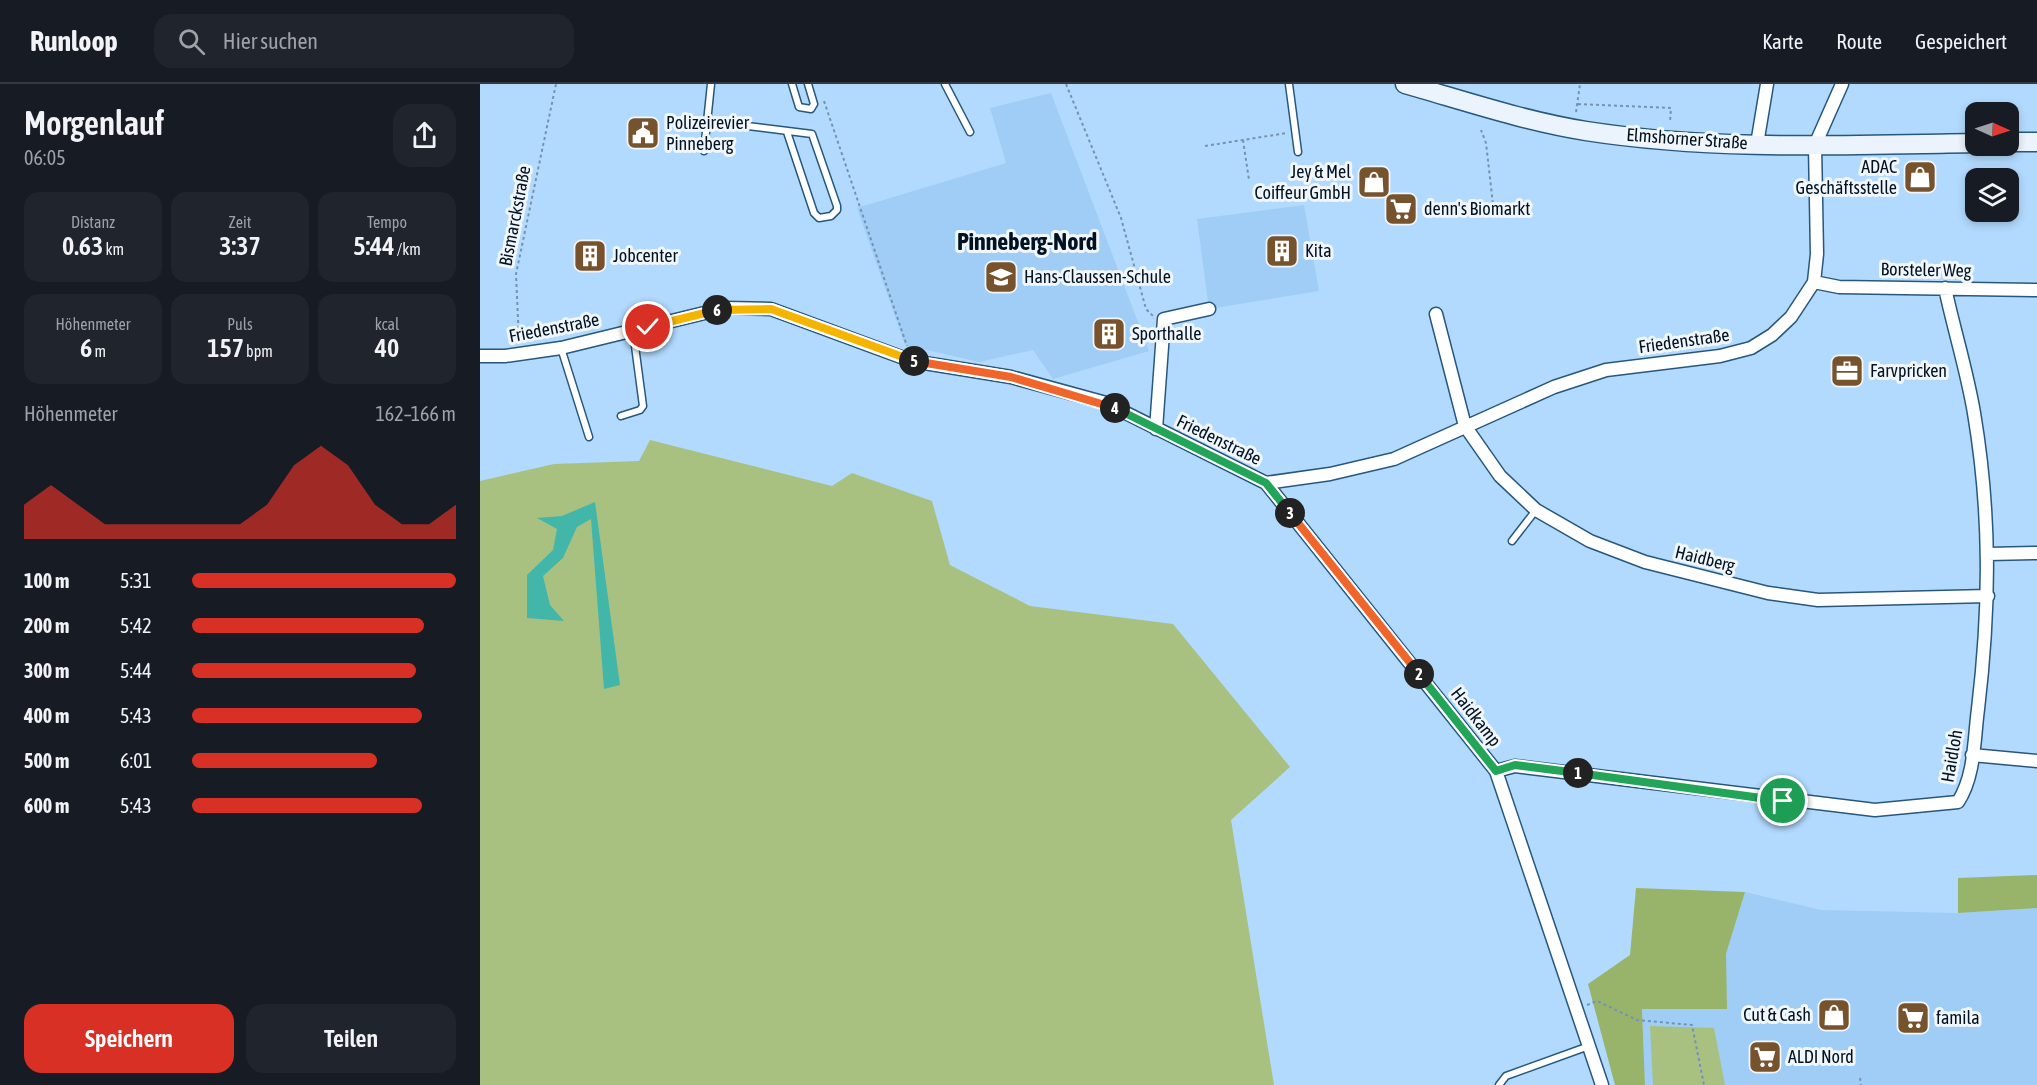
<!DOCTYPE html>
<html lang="de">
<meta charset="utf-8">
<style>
:root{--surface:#171b24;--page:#20242c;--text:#f1f3f6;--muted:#9ea1a6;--line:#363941;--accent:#d93025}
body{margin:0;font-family:"Asap Condensed",sans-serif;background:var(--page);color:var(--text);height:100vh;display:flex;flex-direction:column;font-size:22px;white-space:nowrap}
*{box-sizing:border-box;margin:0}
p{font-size:20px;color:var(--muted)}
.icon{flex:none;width:33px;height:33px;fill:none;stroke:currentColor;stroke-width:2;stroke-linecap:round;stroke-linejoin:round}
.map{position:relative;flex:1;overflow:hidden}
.drawer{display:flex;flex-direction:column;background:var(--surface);width:480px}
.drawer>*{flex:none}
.needle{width:39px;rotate:93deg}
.tools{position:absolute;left:1485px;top:18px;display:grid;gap:12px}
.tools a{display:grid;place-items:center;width:54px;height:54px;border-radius:12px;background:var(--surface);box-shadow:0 3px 9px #0003;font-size:30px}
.pin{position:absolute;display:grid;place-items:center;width:51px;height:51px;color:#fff;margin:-26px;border:3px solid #fff;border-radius:50%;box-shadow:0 2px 6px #0007}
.km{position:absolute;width:30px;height:30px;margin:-15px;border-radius:50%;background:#222;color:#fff;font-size:16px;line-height:30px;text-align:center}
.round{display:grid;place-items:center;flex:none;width:63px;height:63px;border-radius:18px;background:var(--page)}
.headline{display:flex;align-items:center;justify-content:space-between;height:102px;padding:0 24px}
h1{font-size:33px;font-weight:600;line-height:45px}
.stats{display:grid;grid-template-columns:repeat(3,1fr);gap:9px;height:102px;padding:6px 24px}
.stats div{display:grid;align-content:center;border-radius:15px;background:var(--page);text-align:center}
.stats b{font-size:26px;font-weight:600}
.stats small{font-size:16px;font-weight:400}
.stats p{font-size:16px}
.chart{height:168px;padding:12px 24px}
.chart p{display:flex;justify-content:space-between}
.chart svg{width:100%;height:108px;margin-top:6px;fill:var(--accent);opacity:.7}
.primary-button{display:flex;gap:12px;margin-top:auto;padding:12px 24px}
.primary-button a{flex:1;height:69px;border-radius:18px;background:var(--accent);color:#fff;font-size:24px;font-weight:600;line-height:69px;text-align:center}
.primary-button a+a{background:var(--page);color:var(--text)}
ul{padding:0 24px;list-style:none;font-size:20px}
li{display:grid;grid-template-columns:96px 72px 1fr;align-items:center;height:45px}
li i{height:15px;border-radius:8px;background:var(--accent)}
header{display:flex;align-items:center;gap:36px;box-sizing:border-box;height:84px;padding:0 30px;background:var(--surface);border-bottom:2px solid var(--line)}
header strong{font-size:28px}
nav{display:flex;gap:33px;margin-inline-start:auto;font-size:21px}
.search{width:420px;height:54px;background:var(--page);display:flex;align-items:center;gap:15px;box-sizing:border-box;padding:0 21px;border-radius:18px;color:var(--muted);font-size:22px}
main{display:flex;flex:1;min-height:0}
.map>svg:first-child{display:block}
.built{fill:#a0cdf5}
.green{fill:#a8c181}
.forest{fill:#98b46a}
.water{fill:#43b6aa}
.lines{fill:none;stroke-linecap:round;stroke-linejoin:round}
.service-casing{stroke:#27577d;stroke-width:9}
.minor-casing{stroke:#27577d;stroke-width:15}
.secondary-casing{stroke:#27577d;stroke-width:21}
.path{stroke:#7493b0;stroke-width:2;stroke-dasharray:3 3;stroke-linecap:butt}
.service{stroke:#fff;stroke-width:6}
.minor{stroke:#fff;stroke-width:12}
.secondary{stroke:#ebf4fc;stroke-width:18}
.split-1-casing{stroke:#fff;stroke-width:12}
.split-2-casing{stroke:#fff;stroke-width:12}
.split-3-casing{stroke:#fff;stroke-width:12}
.split-4-casing{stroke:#fff;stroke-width:12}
.split-5-casing{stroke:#fff;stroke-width:12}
.split-6-casing{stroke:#fff;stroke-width:12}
.split-7-casing{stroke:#fff;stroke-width:12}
.split-1{stroke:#22a559;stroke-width:8}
.split-2{stroke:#22a559;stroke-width:8}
.split-3{stroke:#f0652b;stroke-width:8}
.split-4{stroke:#22a559;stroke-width:8}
.split-5{stroke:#f0652b;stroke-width:8}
.split-6{stroke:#f5b400;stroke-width:8}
.split-7{stroke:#f5b400;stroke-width:8}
.labels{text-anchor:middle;stroke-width:6;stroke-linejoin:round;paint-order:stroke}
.poi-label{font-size:18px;fill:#011222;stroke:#f1f6fb;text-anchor:start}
.street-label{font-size:18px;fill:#011222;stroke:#f1f6fb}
.district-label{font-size:24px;font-weight:bold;fill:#011222;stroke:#f1f6fb}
</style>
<header>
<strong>Runloop</strong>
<div class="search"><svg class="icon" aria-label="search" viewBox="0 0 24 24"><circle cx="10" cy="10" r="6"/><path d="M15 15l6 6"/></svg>Hier suchen</div>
<nav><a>Karte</a><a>Route</a><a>Gespeichert</a></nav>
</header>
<main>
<section class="drawer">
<div class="headline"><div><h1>Morgenlauf</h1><p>06:05</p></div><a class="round"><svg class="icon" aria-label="share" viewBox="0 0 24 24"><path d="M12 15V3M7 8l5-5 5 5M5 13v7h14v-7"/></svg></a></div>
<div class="stats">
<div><p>Distanz</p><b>0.63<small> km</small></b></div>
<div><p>Zeit</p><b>3:37</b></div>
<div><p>Tempo</p><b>5:44<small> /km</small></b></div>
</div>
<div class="stats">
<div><p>Höhenmeter</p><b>6<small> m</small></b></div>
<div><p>Puls</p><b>157<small> bpm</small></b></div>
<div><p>kcal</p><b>40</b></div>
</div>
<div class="chart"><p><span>Höhenmeter</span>162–166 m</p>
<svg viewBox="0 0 160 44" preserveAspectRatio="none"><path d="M0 44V30L10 22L20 30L30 38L40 38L50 38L60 38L70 38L80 38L90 30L100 14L110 6L120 14L130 30L140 38L150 38L160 30V44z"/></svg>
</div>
<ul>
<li><b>100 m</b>5:31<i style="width:100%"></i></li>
<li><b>200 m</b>5:42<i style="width:88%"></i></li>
<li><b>300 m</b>5:44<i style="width:85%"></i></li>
<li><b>400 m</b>5:43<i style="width:87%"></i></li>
<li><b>500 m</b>6:01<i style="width:70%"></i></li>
<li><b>600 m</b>5:43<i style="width:87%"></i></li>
</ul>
<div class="primary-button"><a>Speichern</a><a>Teilen</a></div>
</section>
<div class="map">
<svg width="1557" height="1001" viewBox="0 0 1557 1001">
<rect width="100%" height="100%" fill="#b2dafe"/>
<path class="built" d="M571,9L669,267L573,295L553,266L499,278L425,261L377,124L526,79L510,24Z
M824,121L839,207L729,225L717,135Z
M1265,808L1341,826L1478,829L1557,824V1001H1165L1162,925H1246V870Z"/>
<path class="green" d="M170,356L352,402L372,389L452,417L470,481L550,522L693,540L810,683L751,736L794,1001H0V397L74,380L159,377Z
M1170,942L1234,944L1245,1001H1173Z"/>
<path class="forest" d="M1557,791V824L1478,829V794Z
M1156,804L1265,808L1246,870L1247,925H1162L1165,1001H1135L1108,900L1150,871Z"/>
<path class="water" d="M115,418L140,601L124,605L111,435L97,443L83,474L63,492L70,521L84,537L47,534V491L73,466L77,445L57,434L82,432Z"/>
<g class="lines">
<g class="service-casing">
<path id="service" d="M312,0L319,23L331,25L334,20L328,0
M465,0L490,48
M809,0L818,68
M227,37L332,50L357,122V126L351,132L339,134L334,129L307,48
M224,67L231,0
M81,264L109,353
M141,332L160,326L163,322L153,247
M1032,457L1056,426
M1019,1001L1026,992L1109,962"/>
</g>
<g class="minor-casing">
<path id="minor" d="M1277,60L1287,0
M1334,198L1359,203L1557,206
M956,230L985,342L1020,392L1056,426L1110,457L1165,478L1288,509L1338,516L1508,512
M0,272H25L81,264L245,224L291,225L432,277L531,293L626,319L786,399L850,390L914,375L1074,303L1126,286L1240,272L1271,264L1292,251L1311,233L1334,198L1337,170L1335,61L1362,0
M676,345L684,235L729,225
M786,399L1016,687L1122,1001
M1508,470L1557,469
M1492,671L1557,677
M1016,687L1035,682L1395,726L1478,718C1495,692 1494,655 1498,625C1510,524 1511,430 1494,329C1487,287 1474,246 1465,204"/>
</g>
<g class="secondary-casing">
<path id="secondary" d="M925,0C985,17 1044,37 1106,47C1234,67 1366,61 1496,59
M1528,58H1557"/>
</g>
<path class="path" d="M586,0L641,134L666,225L673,232
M344,17L427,262
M1098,20L1191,24L1190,38
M1096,28L1100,0
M763,56L769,96
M725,62L807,49
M988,132L1014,129L1006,59L1001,46
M39,257L36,190L76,0
M1107,921L1117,917L1157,936L1212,941L1224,1001
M1380,994L1381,1001"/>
<use href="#service" class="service"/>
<use href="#minor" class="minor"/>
<use href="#secondary" class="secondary"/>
</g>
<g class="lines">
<g class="split-1-casing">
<path id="split-1" d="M1098,689L1303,717"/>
</g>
<g class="split-2-casing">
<path id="split-2" d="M939,590L1016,687L1035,681L1098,689"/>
</g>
<g class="split-3-casing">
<path id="split-3" d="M810,429L939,590"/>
</g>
<g class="split-4-casing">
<path id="split-4" d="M635,324L786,399L810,429"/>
</g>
<g class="split-5-casing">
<path id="split-5" d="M434,277L531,293L635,324"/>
</g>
<g class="split-6-casing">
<path id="split-6" d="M237,226L291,225L434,277"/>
</g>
<g class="split-7-casing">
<path id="split-7" d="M168,243L237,226"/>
</g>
<use href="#split-1" class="split-1"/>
<use href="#split-2" class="split-2"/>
<use href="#split-3" class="split-3"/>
<use href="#split-4" class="split-4"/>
<use href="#split-5" class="split-5"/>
<use href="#split-6" class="split-6"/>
<use href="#split-7" class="split-7"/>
</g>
<defs>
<g id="civic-square" transform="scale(1.725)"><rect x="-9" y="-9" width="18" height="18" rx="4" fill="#77532d" stroke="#f1f6fb"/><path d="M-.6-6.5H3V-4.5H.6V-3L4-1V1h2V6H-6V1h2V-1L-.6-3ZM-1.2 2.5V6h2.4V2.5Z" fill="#fff"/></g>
<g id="shop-square" transform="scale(1.725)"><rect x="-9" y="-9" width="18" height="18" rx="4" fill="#77532d" stroke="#f1f6fb"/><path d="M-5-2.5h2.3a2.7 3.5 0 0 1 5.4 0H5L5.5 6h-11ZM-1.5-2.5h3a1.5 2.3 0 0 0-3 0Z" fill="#fff"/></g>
<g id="supermarket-square" transform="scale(1.725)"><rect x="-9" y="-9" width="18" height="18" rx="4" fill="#77532d" stroke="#f1f6fb"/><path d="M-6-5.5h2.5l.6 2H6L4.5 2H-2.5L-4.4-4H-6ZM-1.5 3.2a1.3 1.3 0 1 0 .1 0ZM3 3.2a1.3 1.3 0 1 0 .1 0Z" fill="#fff"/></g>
<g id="building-square" transform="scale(1.725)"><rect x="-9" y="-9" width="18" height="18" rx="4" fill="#77532d" stroke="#f1f6fb"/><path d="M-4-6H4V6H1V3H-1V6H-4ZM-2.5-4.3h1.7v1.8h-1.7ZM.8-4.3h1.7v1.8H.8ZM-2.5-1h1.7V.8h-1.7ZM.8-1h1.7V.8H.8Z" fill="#fff"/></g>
<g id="school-square" transform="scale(1.725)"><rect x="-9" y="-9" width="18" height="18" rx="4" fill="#77532d" stroke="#f1f6fb"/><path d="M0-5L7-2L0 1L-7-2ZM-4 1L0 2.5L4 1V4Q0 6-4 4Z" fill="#fff"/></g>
<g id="office-square" transform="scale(1.725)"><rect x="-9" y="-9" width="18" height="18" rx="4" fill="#77532d" stroke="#f1f6fb"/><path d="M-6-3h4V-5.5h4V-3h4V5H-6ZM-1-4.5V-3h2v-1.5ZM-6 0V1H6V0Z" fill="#fff"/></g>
</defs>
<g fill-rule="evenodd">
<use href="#civic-square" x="163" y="49"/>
<use href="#shop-square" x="1440" y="93"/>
<use href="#shop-square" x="894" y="98"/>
<use href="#supermarket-square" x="921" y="125"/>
<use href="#building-square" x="802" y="167"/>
<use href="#building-square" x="110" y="172"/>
<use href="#school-square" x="521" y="193"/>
<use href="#building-square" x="629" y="250"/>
<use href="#office-square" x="1367" y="287"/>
<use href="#shop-square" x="1354" y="931"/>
<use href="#supermarket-square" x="1433" y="934"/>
<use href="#supermarket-square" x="1285" y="973"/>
</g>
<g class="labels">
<g class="poi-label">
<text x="186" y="45">Polizeirevier<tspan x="186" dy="21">Pinneberg</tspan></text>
<text x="1417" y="89" text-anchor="end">ADAC<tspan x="1417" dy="21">Geschäftsstelle</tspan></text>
<text x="871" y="94" text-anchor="end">Jey &amp; Mel<tspan x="871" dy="21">Coiffeur GmbH</tspan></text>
<text x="944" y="131">denn's Biomarkt</text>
<text x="825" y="173">Kita</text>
<text x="133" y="178">Jobcenter</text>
<text x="544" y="199">Hans-Claussen-Schule</text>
<text x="652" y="256">Sporthalle</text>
<text x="1390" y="293">Farvpricken</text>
<text x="1331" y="937" text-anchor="end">Cut &amp; Cash</text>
<text x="1456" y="940">famila</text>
<text x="1308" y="979">ALDI Nord</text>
</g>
<g class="street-label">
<text transform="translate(1207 55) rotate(4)" y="6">Elmshorner Straße</text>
<text transform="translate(35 132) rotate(-79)" y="6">Bismarckstraße</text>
<text transform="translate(1446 186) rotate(1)" y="6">Borsteler Weg</text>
<text transform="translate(74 244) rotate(-11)" y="6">Friedenstraße</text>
<text transform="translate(1204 257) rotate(-8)" y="6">Friedenstraße</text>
<text transform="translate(739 356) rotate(26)" y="6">Friedenstraße</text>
<text transform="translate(1225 475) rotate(14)" y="6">Haidberg</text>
<text transform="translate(996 633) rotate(52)" y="6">Haidkamp</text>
<text transform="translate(1472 672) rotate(-80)" y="6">Haidloh</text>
</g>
<g class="district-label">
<text x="547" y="166">Pinneberg-Nord</text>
</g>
</g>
</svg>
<div class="tools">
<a><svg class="needle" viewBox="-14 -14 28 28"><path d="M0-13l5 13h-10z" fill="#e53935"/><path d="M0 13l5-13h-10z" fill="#9ea1a6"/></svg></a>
<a><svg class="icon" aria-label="layers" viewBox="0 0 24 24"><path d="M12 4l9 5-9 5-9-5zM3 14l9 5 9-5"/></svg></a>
</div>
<div class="pin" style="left:1303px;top:717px;background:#1e9e55"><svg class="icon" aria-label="arrive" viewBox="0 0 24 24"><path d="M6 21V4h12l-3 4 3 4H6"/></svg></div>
<div class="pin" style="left:168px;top:243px;background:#d93025"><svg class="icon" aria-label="check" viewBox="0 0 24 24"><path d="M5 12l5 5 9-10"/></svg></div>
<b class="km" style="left:1098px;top:689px">1</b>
<b class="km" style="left:939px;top:590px">2</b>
<b class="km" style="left:810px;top:429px">3</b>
<b class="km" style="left:635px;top:324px">4</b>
<b class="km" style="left:434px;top:277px">5</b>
<b class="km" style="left:237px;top:226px">6</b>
</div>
</main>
